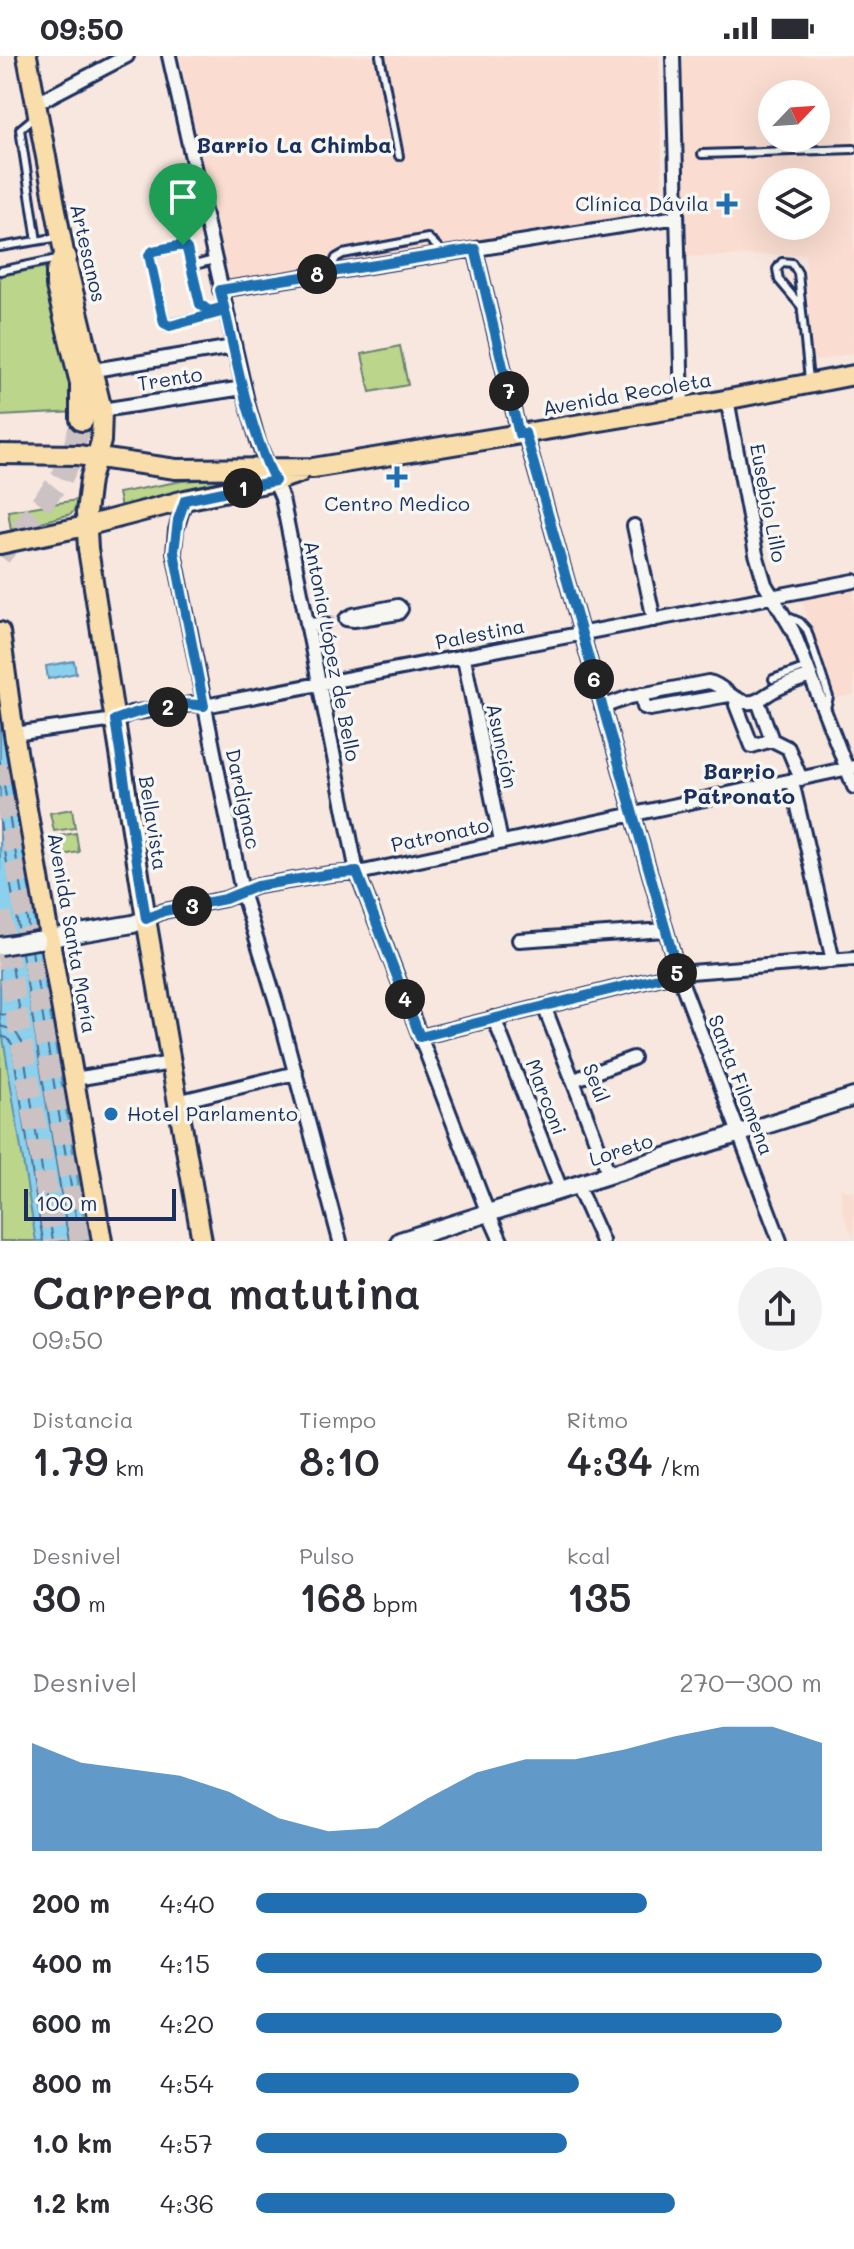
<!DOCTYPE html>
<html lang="es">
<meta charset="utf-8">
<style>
:root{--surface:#fff;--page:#f2f2f3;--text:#2b2b33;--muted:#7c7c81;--accent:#1f6fb2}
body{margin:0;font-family:Mali,sans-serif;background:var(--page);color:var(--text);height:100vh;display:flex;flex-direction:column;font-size:30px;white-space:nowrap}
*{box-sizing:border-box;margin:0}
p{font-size:26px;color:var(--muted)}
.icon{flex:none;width:44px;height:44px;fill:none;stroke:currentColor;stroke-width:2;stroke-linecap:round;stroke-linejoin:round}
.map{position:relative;height:1185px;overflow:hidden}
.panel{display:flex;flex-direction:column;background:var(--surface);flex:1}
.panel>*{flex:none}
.needle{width:52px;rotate:65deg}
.tools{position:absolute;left:758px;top:24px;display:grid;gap:16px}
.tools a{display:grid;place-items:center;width:72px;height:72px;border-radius:50%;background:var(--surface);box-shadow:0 8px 32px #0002;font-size:40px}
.scale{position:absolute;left:24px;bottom:20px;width:152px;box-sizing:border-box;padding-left:8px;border:4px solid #1b2f5e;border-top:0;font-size:22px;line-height:28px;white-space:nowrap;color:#1b2f5e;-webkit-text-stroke:6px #f6f6f2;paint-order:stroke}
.pin{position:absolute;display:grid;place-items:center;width:68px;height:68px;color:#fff;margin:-82px -34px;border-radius:50% 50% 50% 0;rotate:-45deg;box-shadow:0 0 8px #0007}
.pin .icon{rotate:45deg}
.km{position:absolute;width:40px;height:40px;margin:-20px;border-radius:50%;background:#222;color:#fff;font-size:22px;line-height:40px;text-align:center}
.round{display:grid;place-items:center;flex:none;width:84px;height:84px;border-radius:42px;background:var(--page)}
.overview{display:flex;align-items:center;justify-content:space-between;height:136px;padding:0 32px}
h1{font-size:44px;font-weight:600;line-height:60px}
.stats{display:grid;grid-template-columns:repeat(3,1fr);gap:12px;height:136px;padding:8px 32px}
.stats div{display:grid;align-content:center}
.stats b{font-size:40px;font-weight:600}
.stats small{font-size:22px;font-weight:400}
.stats p{font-size:22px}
.chart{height:224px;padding:16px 32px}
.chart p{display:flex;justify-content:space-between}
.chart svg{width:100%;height:144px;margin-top:8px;fill:var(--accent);opacity:.7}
ul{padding:0 32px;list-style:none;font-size:26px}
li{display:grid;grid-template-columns:128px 96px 1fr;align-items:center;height:60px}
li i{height:20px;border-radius:10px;background:var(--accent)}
.status{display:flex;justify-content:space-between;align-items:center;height:56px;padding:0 40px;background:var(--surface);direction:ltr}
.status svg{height:22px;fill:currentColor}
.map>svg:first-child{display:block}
.built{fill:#faddd0;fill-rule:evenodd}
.green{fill:#bbd58b;stroke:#6b8274;stroke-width:2}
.water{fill:#8bd0ec;stroke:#5e90b3;stroke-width:2}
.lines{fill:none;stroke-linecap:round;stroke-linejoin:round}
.shore{stroke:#486f97;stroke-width:2}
.street-tunnel{stroke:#ccc2c4;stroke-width:12;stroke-dasharray:12 6;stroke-linecap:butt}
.highway-tunnel{stroke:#ccc2c4;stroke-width:22;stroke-dasharray:22 11;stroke-linecap:butt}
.lane-casing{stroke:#1b2f5e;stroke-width:12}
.street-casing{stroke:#1b2f5e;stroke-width:18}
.secondary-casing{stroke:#1b2f5e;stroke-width:22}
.primary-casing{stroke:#1b2f5e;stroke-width:24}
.highway-casing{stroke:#1b2f5e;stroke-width:28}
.lane{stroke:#f6f6f2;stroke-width:6}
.street{stroke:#f6f6f2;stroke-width:12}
.secondary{stroke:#f6f6f2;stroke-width:16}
.primary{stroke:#f9deab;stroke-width:18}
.highway{stroke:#f9deab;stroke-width:22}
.secondary-bridge-casing{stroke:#1b2f5e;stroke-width:22;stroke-linecap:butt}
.secondary-bridge{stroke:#f6f6f2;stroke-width:16}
.route-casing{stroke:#fff;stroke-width:16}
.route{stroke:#1f6fb2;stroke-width:10}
.poi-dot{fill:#1f6fb2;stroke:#f6f6f2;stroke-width:3}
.labels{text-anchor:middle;stroke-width:7;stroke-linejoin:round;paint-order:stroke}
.poi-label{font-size:20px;fill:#1b2f5e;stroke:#f6f6f2;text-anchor:end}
.street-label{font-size:20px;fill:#1b2f5e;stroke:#f6f6f2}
.neighbourhood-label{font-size:22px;font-weight:bold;fill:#1b2f5e;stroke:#f6f6f2}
</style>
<div class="status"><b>09:50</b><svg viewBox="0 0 49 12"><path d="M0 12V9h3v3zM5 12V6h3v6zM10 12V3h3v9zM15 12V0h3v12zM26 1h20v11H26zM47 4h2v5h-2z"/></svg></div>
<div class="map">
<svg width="854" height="1185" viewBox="0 0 854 1185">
<rect width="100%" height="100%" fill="#f8e7de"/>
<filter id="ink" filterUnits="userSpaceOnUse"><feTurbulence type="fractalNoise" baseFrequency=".0125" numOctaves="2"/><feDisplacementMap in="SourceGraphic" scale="16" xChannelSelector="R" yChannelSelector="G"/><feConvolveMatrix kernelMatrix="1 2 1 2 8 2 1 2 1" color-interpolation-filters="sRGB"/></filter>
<g filter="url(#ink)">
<path class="built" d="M180,0H659L663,153L469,190L224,230Z
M682,0H854V297L812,306L805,198L683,201ZM772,38H816V82H772ZM772,126H816V170H772Z
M854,532V639L837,642L801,543Z
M840,1133L854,1136V1184L843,1156Z"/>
<path class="green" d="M46,211L50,214L77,356L0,360V220Z
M400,290L408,329L370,336L362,298Z
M259,420L121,452L118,437L182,425Z
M77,444L75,453L71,458L11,474L8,455Z
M0,657L58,1005H61L93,1185H0Z
M72,753L75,772L54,775L50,757Z
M76,777L79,796L57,800L54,781Z"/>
<path class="water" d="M74,605L76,617L48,623L46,610Z
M0,658L88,1185H36L0,963Z"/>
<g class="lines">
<path class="shore" d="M0,706L29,875
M0,766L19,877
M32,895L80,1185
M22,897L69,1185
M0,958L16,961L20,957L10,898
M0,970L14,974L22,986L53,1185
M0,980L7,982L12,988L43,1185"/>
<path class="street-tunnel" d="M323,567L346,563"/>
<path class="highway-tunnel" d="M0,500L61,423L71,402L82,363
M0,708L81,1185
M0,857L55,1185"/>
<g class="lane-casing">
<path id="lane" d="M380,0L399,100
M37,59L20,73L37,185
M702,98L854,93
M0,191L60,181
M191,210L214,204
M0,215L57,203
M330,215L336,202L343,198L428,182L445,198
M801,250L779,224L777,213L782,206L792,207L798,217L809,324
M224,251L209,255L200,248L187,193L183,189L151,196L149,203L166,269L225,255
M786,560L800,566L807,574L829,641L825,656
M773,623L807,611"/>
</g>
<g class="street-casing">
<path id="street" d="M169,0L248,350L259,389L282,442L357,816L484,1147L501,1185
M673,0L682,351
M35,48L127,0
M475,193L519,378
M220,234L677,161
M94,314L233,291
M727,343L756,498L765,528L793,575L854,731
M102,354L243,332
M525,377L678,917L780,1185
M185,444L176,474L174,496L242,836L277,949L340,1185
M634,470L654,564
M346,563L354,564L398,557L401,553L398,550L353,559L348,562
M307,570L323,567
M464,602L501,786
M642,638L644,651L650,653L729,639
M738,643L736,649L752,690L772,684
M758,645L772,684L788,692L801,723
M602,651L630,641L708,626C721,628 728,640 741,645C756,650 763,640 775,634C786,628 799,624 811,620
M14,678L115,664L131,657L192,648L210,649L854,525
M792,725L833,905
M146,863L164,855L225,843L257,830L330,818L363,816L854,711
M519,884L665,874
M544,950L609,1118
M494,962L561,1134
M420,981L678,917L854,903
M75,1023L171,1007
M574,1024L633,1002
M177,1046L296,1017
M577,1129L602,1185"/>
</g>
<g class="secondary-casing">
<path id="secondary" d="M38,884L133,868L146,863
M400,1185L854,1041"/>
</g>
<g class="primary-casing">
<path id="primary" d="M27,0L65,202L102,354L101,385L90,424L86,457L88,493L146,863L202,1185
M0,398L78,399L176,413L313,412L709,347L854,319
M0,488L86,470L185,444L275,425L299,417
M0,576L14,678L102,1185"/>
</g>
<g class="highway-casing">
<path id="highway" d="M65,202L58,217V230L82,327V363"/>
</g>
<use href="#lane" class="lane"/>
<use href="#street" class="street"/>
<use href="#secondary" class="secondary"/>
<use href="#primary" class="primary"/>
<use href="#highway" class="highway"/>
<g class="secondary-bridge-casing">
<path id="secondary-bridge" d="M0,890L37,884"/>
</g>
<use href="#secondary-bridge" class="secondary-bridge"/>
</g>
</g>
<g class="lines" filter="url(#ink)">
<g class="route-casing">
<path id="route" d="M183,189L187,193L200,248L209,255L224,251L225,255C238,312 249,372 275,425L185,444L178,464L174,496L204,650C177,644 140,654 115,664L146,863L164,855L225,843L257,830L330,818L357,816L420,981L678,917L529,391L525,377L519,378L475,193L220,234L225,255L170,270L164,267L149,199L153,195L183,189"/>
</g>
<use href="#route" class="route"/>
</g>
<g class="poi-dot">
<path d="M723 136h8v8h8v8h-8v8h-8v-8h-8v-8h8z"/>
<path d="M393 409h8v8h8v8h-8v8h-8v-8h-8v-8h8z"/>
<circle cx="111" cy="1058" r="8"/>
</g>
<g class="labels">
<g class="poi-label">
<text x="709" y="155">Clínica Dávila</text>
<text x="397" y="455" text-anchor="middle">Centro Medico</text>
<text x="127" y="1065" text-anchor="start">Hotel Parlamento</text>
</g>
<g class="street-label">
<text transform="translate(88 197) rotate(77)" y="7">Artesanos</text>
<text transform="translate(170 323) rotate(-9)" y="7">Trento</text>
<text transform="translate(627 338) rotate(-10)" y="7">Avenida Recoleta</text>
<text transform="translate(768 447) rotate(79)" y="7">Eusebio Lillo</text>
<text transform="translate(480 578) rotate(-11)" y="7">Palestina</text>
<text transform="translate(332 595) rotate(79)" y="7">Antonia López de Bello</text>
<text transform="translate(502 690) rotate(78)" y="7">Asunción</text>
<text transform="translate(243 743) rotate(78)" y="7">Dardignac</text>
<text transform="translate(153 767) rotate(81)" y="7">Bellavista</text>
<text transform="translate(440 779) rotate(-12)" y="7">Patronato</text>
<text transform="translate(72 877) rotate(80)" y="7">Avenida Santa María</text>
<text transform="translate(596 1027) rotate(69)" y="7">Seúl</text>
<text transform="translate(741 1029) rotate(69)" y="7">Santa Filomena</text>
<text transform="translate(546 1041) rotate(69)" y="7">Marconi</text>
<text transform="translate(621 1094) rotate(-18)" y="7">Loreto</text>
</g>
<g class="neighbourhood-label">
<text x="294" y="97">Barrio La Chimba</text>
<text x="739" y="723">Barrio<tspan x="739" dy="25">Patronato</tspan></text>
</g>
</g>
</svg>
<div class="tools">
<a><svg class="needle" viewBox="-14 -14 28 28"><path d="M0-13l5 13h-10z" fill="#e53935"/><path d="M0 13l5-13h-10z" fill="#7c7c81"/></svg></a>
<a><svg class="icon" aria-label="layers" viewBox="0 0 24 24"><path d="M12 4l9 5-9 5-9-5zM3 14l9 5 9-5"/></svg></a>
</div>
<div class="scale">100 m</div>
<div class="pin" style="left:183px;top:189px;background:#1e9e55"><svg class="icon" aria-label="arrive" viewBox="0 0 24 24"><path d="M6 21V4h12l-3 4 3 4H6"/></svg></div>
<b class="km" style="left:243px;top:432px">1</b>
<b class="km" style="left:168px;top:651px">2</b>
<b class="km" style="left:192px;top:850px">3</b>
<b class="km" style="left:405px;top:943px">4</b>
<b class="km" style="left:677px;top:917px">5</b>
<b class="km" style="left:594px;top:623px">6</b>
<b class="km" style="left:509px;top:335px">7</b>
<b class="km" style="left:317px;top:218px">8</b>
</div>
<section class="panel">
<div class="overview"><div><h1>Carrera matutina</h1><p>09:50</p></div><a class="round"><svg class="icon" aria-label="share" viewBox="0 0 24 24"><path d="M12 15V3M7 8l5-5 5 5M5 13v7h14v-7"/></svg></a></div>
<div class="stats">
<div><p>Distancia</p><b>1.79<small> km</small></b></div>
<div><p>Tiempo</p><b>8:10</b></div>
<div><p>Ritmo</p><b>4:34<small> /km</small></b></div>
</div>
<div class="stats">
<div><p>Desnivel</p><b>30<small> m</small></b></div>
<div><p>Pulso</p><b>168<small> bpm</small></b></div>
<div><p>kcal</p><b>135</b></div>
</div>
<div class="chart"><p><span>Desnivel</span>270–300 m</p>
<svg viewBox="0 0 160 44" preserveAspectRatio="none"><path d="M0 44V11L10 17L20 19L30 21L40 26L50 34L60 38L70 37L80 28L90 20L100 16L110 16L120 13L130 9L140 6L150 6L160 11V44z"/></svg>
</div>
<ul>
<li><b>200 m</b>4:40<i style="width:69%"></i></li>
<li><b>400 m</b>4:15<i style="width:100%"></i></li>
<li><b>600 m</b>4:20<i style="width:93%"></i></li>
<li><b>800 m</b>4:54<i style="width:57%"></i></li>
<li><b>1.0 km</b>4:57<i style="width:55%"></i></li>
<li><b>1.2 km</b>4:36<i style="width:74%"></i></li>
</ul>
</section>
